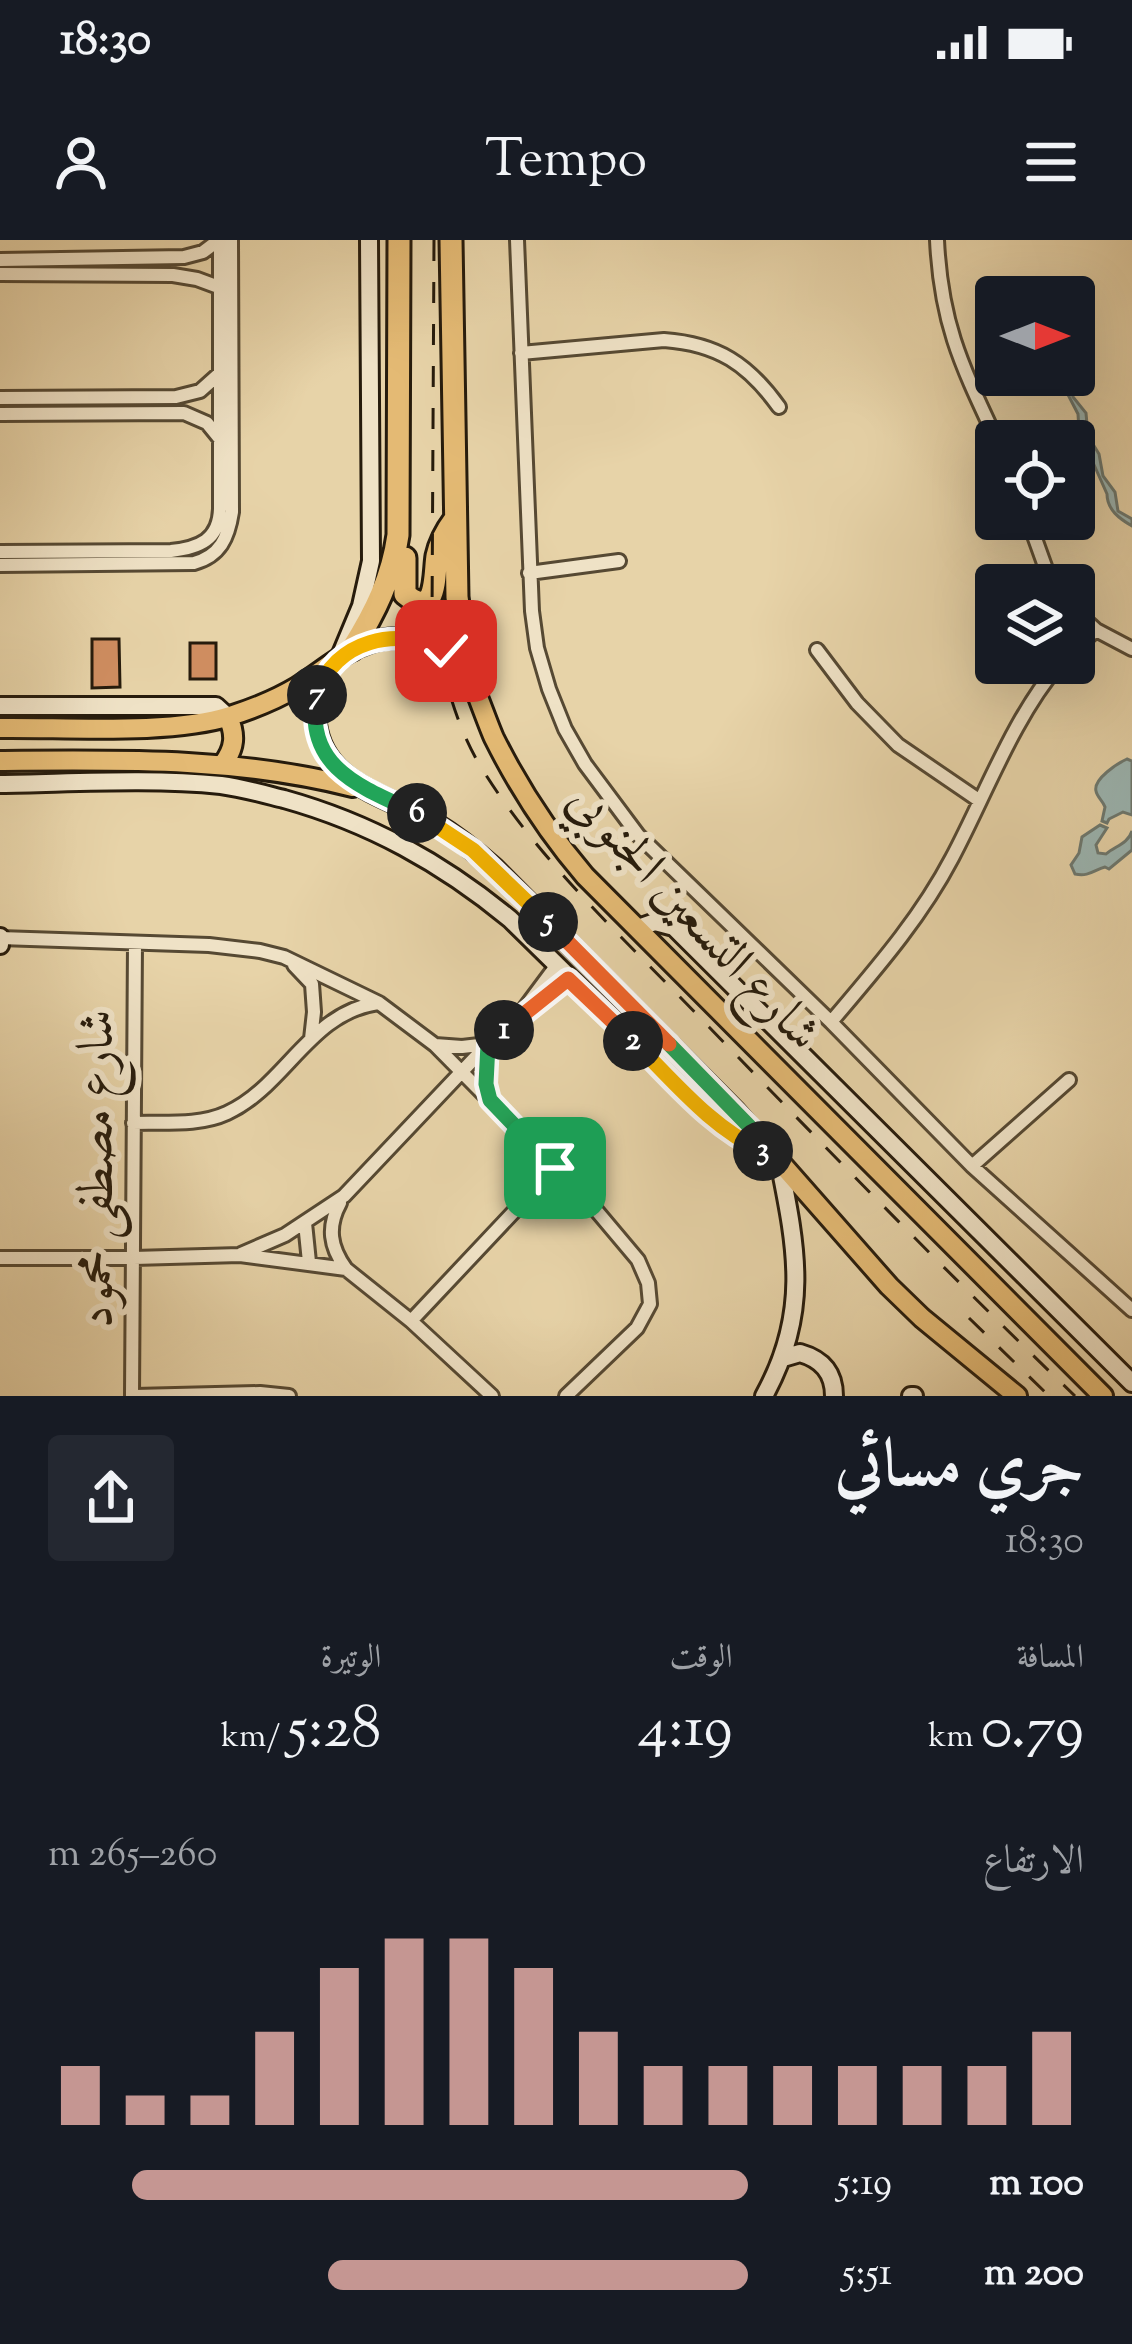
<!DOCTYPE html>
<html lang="ar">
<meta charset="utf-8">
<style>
:root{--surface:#171b24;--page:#242831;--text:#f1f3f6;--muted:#9ea1a6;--accent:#c59692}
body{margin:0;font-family:"Sorts Mill Goudy",Amiri,serif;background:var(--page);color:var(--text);direction:rtl;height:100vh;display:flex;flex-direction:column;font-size:45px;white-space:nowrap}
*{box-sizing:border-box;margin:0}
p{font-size:39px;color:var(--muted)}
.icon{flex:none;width:66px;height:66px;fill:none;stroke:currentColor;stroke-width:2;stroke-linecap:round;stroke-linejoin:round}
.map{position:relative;height:1156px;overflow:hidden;direction:ltr}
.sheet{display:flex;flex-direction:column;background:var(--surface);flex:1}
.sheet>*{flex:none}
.needle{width:78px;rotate:90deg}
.tools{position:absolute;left:975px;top:36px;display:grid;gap:24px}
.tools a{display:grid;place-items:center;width:120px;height:120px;border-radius:12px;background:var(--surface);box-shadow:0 12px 48px #0002;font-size:60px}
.pin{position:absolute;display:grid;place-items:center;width:102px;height:102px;color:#fff;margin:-51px;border-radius:24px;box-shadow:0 6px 18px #0006}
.km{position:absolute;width:60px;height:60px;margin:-30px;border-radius:50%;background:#222;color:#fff;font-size:33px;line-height:60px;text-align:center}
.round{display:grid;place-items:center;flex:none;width:126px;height:126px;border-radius:12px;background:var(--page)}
.summary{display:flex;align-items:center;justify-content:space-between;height:204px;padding:0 48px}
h1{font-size:66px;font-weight:600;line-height:90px}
.metrics{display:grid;grid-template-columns:repeat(3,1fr);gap:18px;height:204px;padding:12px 48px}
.metrics div{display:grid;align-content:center}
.metrics b{font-size:60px;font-weight:600}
.metrics small{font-size:33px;font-weight:400}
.metrics p{font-size:33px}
.chart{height:336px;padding:24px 48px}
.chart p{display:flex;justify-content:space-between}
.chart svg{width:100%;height:216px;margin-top:12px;stroke:var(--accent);stroke-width:6}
ul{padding:0 48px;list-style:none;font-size:39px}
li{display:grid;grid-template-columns:192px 144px 1fr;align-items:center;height:90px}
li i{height:30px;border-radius:15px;background:var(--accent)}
.status{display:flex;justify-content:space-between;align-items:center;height:84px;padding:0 60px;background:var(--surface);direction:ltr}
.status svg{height:33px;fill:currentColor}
header{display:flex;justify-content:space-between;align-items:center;height:156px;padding:0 48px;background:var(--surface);font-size:54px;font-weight:600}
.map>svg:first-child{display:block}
.water{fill:#9bb6b3;stroke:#6c7870;stroke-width:3}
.building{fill:#cf8d60;stroke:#261b0c;stroke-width:3}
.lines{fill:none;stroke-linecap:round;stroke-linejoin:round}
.street-casing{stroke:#564933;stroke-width:18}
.secondary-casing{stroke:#261b0c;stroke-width:22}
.primary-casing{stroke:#261b0c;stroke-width:24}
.highway-casing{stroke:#261b0c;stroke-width:27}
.street{stroke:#efe2c6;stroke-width:12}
.secondary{stroke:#efe2c6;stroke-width:16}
.primary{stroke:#e4ba74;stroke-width:18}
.highway{stroke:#e4ba74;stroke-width:21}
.rail{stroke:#261b0c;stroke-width:3;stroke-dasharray:21 21;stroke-linecap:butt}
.split-1-casing{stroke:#fff;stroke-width:24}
.split-2-casing{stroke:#fff;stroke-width:24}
.split-3-casing{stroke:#fff;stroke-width:24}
.split-4-casing{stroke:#fff;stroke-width:24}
.split-5-casing{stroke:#fff;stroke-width:24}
.split-6-casing{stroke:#fff;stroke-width:24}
.split-7-casing{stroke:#fff;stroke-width:24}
.split-8-casing{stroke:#fff;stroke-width:24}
.split-1{stroke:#22a559;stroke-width:15}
.split-2{stroke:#f0652b;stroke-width:15}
.split-3{stroke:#f5b400;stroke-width:15}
.split-4{stroke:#22a559;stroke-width:15}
.split-5{stroke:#f0652b;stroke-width:15}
.split-6{stroke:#f5b400;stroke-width:15}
.split-7{stroke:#22a559;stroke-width:15}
.split-8{stroke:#f5b400;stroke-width:15}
.labels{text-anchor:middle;stroke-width:12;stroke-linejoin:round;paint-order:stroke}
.street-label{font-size:51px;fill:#261b0c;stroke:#efe2c6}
</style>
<div class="status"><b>18:30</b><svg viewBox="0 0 49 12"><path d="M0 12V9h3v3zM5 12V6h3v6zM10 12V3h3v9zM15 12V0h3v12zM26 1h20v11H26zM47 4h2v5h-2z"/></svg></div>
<header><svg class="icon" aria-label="menu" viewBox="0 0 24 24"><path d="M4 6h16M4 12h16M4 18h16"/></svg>Tempo<svg class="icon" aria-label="person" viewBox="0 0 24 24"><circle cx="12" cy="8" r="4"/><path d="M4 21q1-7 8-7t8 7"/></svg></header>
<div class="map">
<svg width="1132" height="1156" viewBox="0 0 1132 1156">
<rect width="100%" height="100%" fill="#e7d3a8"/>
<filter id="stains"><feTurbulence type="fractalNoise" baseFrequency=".00167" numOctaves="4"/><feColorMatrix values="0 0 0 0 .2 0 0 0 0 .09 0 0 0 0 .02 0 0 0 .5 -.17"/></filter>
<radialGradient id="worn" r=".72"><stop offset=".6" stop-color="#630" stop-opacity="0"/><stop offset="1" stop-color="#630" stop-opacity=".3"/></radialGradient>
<path class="water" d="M1065,135H1070L1073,157L1086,173L1088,196L1099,214L1103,236L1115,252L1118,271L1132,279V286C1120,279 1107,270 1107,254L1079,191L1078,174L1065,149Z
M1127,519L1132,521V575L1123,572L1109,579L1107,583L1102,581L1105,567C1103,561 1097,557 1096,551C1093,539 1118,523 1127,519Z
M1100,585L1107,588L1096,605L1098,613L1106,614C1115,606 1128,604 1132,591V610L1109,629L1105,627C1094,630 1089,637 1075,634L1071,625L1079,613L1082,597Z"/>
<path class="building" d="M92,399H119L120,447L92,448Z
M190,403H216V439H190Z"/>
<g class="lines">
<g class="street-casing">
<path id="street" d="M517,0L532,371L537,408L549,449L565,489L585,524L638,595L831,782L972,926L1132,1070
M937,0C941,85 962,126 997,201
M0,20L184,17L203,12L219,0
M0,34L173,35L197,39L224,49
M521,113L664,100C718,104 748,124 779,167
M0,158L176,157L200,151L219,134
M0,174L184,173L207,183L220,199
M1028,279L1046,329L1055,345
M0,312L171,311C199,308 219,300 220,269V0
M0,325L194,323C220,316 228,298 232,272L231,0
M529,333L619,321
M1074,370L1096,390L1132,409
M1074,409L1096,390
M817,410L857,463L898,505L980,561
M0,698L209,705L260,711L284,717L379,763L435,805L585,957L638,1020L648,1043L650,1064L637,1088L566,1156
M294,725L312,744L314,772L311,799
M521,773L556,726
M831,782C875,730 920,679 952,618C987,552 1012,480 1060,423
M435,805L462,807L488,804L486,844L489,859
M133,883C164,882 199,886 227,873C286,846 309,773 378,763
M972,926L1069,840
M340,963C327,987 330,1007 346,1029
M305,983L309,1022
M241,1014L285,995L344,956L488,804L521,773L535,766L568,739
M0,1018H134L240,1015L346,1029L411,1081L492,1156
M411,1081L555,928
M132,1156L135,703
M135,1156L260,1153L289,1156"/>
</g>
<g class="secondary-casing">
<path id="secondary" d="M341,414L361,366L371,321L369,0
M0,466H216L228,477
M0,544C73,543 149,538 221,545C243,548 264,554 284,559C370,583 442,623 510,679L720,885L756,908L778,916C796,1006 811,1071 764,1156
M638,688L655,682L674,687L1132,1143
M0,697V705
M783,1118L800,1113C821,1119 834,1132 834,1156
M911,1156H914"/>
</g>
<g class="primary-casing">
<path id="primary" d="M328,429C318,446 313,464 316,484C324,545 389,556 433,582C456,596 475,611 494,628L735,871L889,1046L922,1078L1017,1156
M0,488C65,487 169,495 230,476C252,469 277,459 297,447C326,429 351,404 385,399C411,395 443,403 462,422C469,429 487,483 494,498C519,548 549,594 585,636L1103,1156
M0,521C121,520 235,517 353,547
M223,524C235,508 236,495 228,477"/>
</g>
<g class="highway-casing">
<path id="highway" d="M451,0L457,357L466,425
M405,318V354C438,382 434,333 437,316C440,302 446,291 455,279
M352,409C375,372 392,338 398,295L399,0"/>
</g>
<use href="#street" class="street"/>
<use href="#secondary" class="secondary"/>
<use href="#primary" class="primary"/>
<use href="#highway" class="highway"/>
<path class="rail" d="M434,0L432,378C443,432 454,485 484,532C544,627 631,705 708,786C829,911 950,1036 1075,1156
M969,1078L1049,1156"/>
</g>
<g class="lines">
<g class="split-1-casing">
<path id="split-1" d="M504,790L488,804L486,844L490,860L555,928"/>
</g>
<g class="split-2-casing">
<path id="split-2" d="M504,790L568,739L633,801"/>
</g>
<g class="split-3-casing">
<path id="split-3" d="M633,801C672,839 712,889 763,911"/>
</g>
<g class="split-4-casing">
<path id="split-4" d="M669,804L778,916L763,911"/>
</g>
<g class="split-5-casing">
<path id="split-5" d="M548,682L669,804"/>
</g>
<g class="split-6-casing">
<path id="split-6" d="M417,573L473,610L548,682"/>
</g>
<g class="split-7-casing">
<path id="split-7" d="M317,455C303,528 363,548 417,573"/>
</g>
<g class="split-8-casing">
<path id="split-8" d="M317,455C333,400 399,385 446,411"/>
</g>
<use href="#split-1" class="split-1"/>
<use href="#split-2" class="split-2"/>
<use href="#split-3" class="split-3"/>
<use href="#split-4" class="split-4"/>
<use href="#split-5" class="split-5"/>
<use href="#split-6" class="split-6"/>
<use href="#split-7" class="split-7"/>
<use href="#split-8" class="split-8"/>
</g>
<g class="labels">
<g class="street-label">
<text transform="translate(696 675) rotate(47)" y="18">شارع التسعين الجنوبي</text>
<text transform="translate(94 929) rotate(-90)" y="18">شارع مصطفى محمود</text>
</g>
</g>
<rect width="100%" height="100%" filter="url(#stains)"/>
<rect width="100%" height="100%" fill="url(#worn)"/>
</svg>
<div class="tools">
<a><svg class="needle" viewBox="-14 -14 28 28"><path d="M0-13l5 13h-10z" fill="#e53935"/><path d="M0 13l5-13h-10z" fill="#9ea1a6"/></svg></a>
<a><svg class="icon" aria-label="locate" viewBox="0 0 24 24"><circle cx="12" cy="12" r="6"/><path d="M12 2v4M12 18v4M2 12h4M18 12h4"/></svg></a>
<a><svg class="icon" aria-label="layers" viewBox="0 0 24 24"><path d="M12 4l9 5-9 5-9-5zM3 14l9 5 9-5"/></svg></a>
</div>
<div class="pin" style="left:555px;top:928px;background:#1e9e55"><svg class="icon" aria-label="arrive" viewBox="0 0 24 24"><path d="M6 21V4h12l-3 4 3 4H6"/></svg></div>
<div class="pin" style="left:446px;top:411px;background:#d93025"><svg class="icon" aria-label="check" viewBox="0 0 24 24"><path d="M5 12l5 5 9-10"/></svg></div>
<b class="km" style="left:504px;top:790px">1</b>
<b class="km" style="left:633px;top:801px">2</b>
<b class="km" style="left:763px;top:911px">3</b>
<b class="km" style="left:548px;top:682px">5</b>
<b class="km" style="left:417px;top:573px">6</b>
<b class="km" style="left:317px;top:455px">7</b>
</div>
<section class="sheet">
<div class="summary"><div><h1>جري مسائي</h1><p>18:30</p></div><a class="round"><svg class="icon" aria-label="share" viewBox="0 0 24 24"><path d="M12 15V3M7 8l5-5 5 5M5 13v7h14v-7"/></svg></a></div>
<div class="metrics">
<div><p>المسافة</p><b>0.79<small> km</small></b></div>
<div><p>الوقت</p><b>4:19</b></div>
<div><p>الوتيرة</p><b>5:28<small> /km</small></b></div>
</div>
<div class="chart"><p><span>الارتفاع</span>260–265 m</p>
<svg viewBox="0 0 160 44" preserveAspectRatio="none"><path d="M5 44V32M15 44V38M25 44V38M35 44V25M45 44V12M55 44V6M65 44V6M75 44V12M85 44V25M95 44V32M105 44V32M115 44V32M125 44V32M135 44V32M145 44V32M155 44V25"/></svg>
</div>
<ul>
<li><b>100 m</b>5:19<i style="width:88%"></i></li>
<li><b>200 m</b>5:51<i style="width:60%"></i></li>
</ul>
</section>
